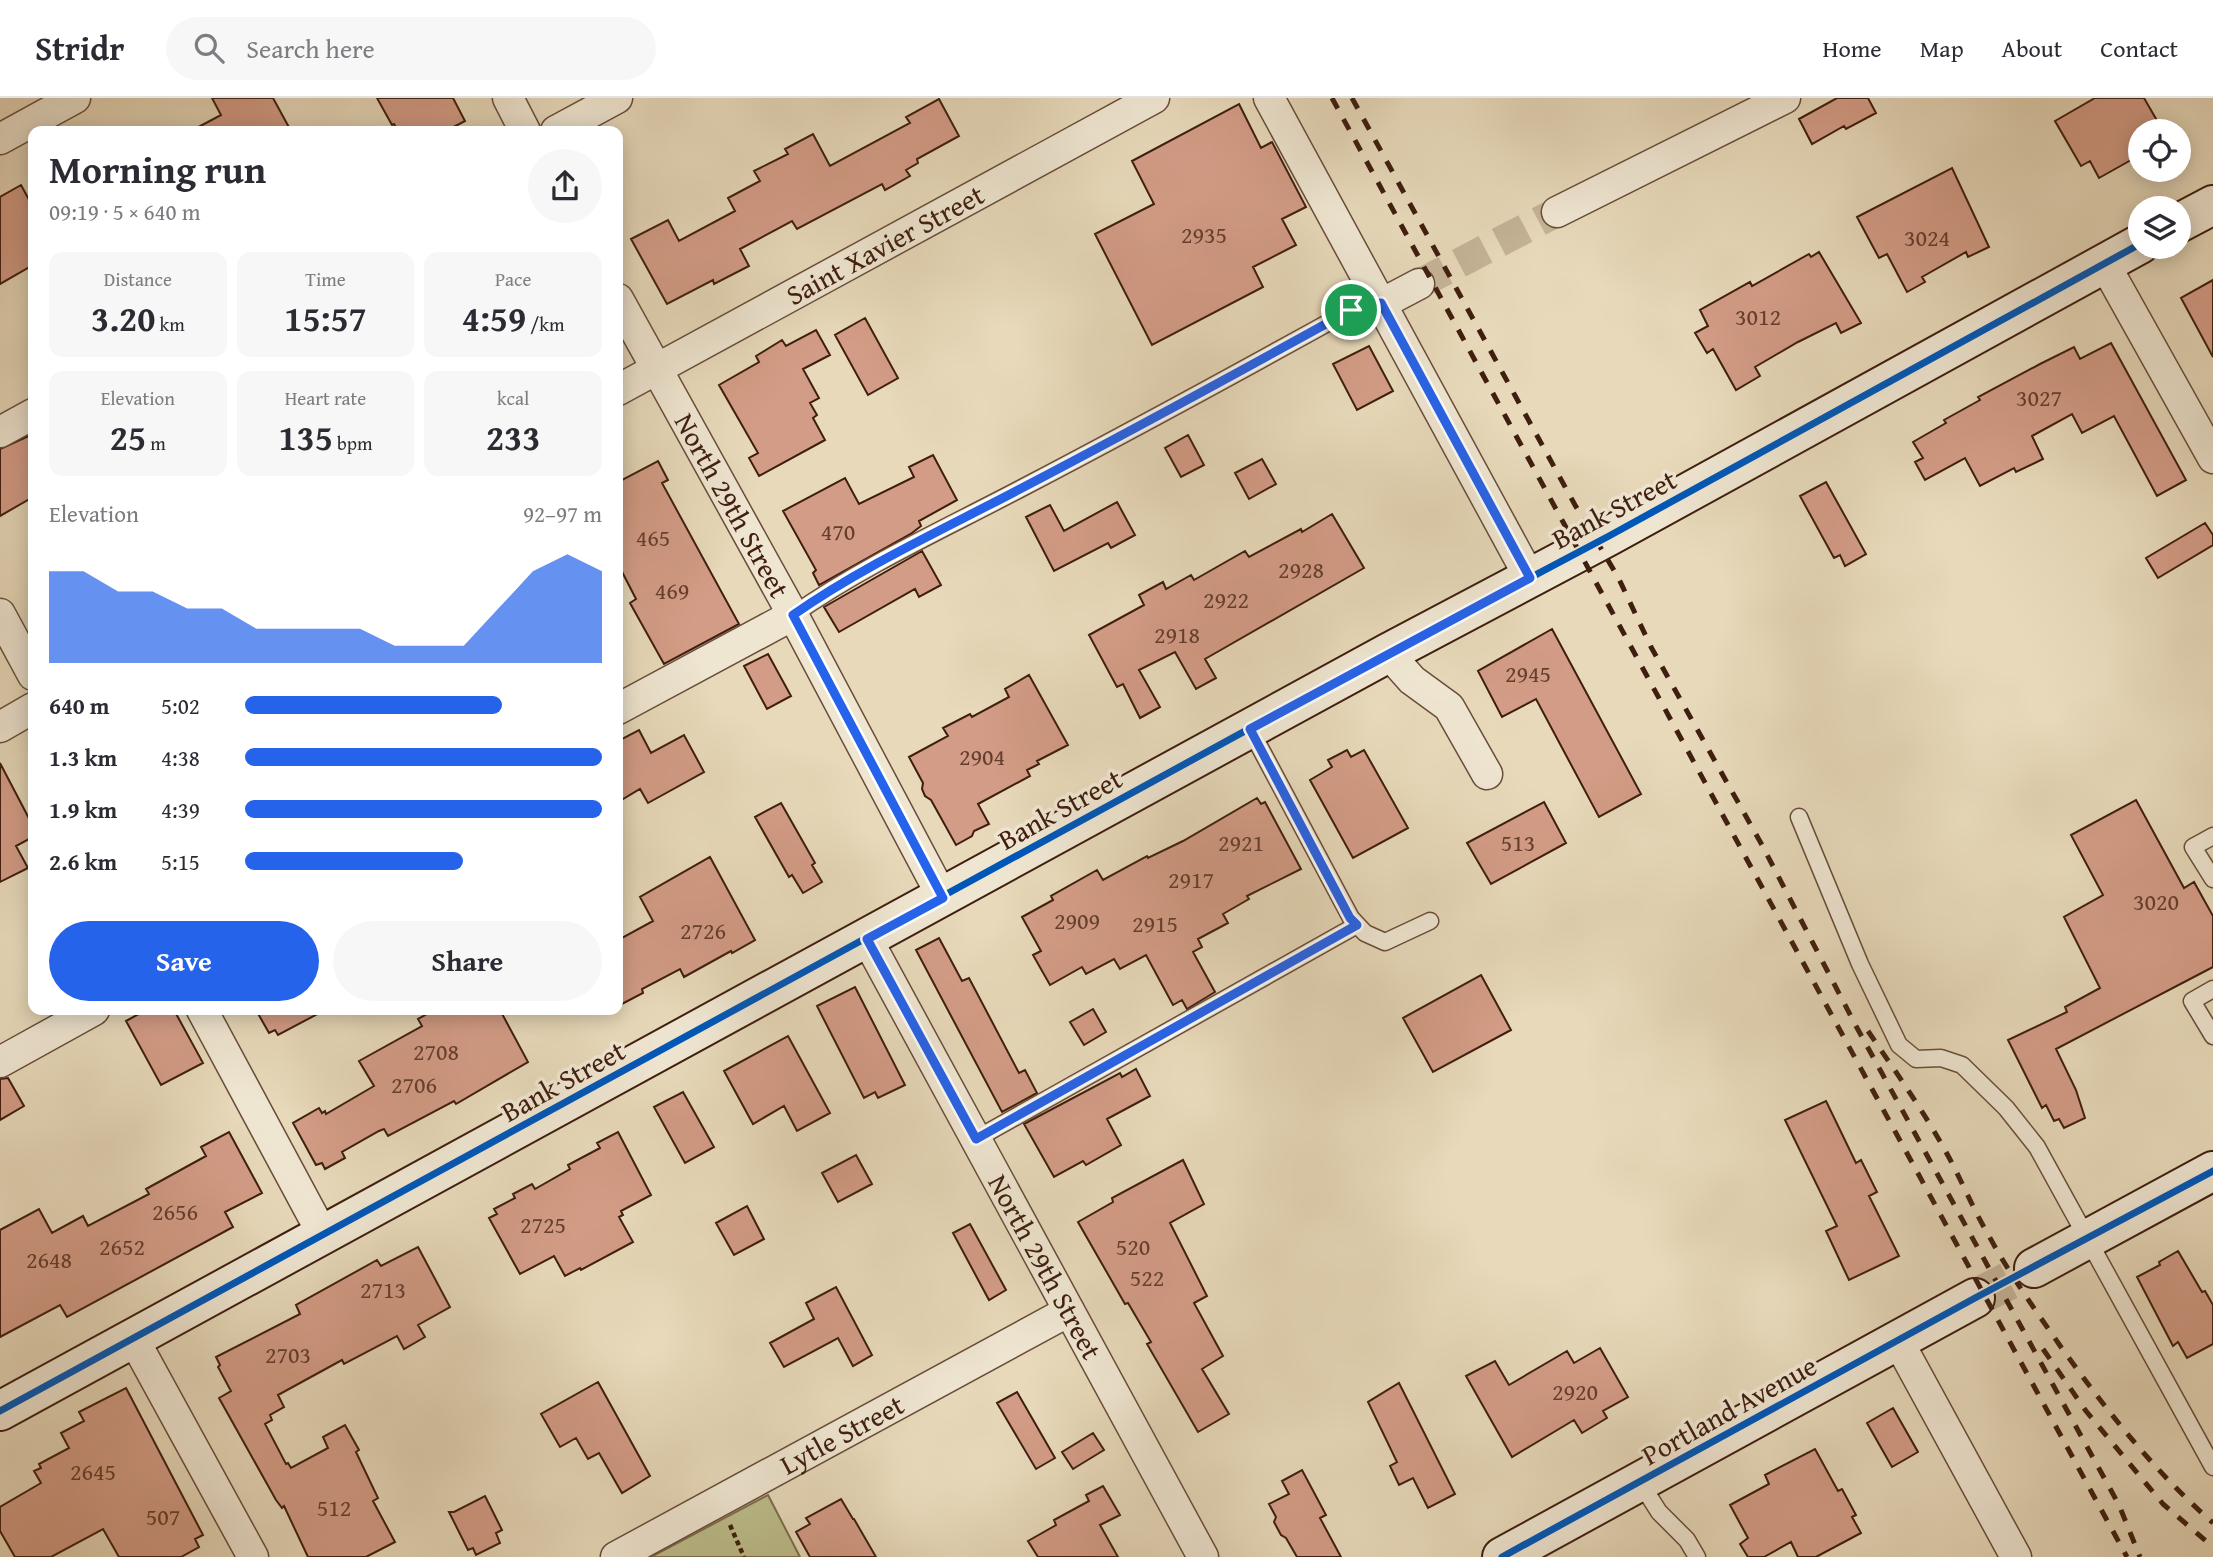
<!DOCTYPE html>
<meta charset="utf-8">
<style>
:root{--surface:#fff;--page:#f7f7f7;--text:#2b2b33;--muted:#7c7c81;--line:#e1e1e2;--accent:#2563eb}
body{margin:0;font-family:"Gentium Book Plus",serif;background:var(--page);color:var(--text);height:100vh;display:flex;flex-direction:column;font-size:26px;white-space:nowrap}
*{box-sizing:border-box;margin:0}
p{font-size:23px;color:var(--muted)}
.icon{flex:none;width:38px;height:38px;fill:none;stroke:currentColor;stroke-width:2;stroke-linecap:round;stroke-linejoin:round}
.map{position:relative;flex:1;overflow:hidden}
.drawer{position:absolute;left:28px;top:28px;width:595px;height:889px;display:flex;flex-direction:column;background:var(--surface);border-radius:14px;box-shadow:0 4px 18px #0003}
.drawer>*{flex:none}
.buttons{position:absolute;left:2128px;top:21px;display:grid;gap:14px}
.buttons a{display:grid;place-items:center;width:63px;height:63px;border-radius:50%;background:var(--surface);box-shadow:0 4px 18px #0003;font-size:35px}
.pin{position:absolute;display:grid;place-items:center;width:60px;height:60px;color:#fff;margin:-30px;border:4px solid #fff;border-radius:50%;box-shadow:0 2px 7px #0007}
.round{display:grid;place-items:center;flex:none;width:74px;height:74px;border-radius:37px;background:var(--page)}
.summary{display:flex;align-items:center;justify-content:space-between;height:119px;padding:0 21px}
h1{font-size:38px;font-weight:600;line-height:52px}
.figures{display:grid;grid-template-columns:repeat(3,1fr);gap:10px;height:119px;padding:7px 21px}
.figures div{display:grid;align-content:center;border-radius:14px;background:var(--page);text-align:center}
.figures b{font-size:35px;font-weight:600}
.figures small{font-size:19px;font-weight:400}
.figures p{font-size:19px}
.chart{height:196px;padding:14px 21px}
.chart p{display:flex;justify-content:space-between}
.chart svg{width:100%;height:126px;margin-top:7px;fill:var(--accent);opacity:.7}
.action{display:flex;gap:14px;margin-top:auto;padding:14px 21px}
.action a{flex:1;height:80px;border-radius:42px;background:var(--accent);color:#fff;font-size:28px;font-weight:600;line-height:80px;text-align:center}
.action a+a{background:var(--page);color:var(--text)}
ul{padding:0 21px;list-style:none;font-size:23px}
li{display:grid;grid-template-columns:112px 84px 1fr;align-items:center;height:52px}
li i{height:18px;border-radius:9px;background:var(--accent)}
header{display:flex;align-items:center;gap:42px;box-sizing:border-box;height:98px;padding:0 35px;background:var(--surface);border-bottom:2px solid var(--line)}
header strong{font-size:33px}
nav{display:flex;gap:38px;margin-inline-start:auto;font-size:24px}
.search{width:490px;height:63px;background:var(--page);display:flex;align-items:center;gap:18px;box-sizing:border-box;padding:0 24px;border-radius:38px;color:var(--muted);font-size:26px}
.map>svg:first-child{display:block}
.green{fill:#bcbe8b;stroke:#7e6e4d;stroke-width:2}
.building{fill:#d39c86;stroke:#3f1e0f;stroke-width:2}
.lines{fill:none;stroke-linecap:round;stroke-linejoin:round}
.street-tunnel{stroke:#c5b498;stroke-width:30;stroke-dasharray:30 15;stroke-linecap:butt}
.secondary-tunnel{stroke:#c5b498;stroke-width:38;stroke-dasharray:38 19;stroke-linecap:butt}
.lane-casing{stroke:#694d3a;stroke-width:19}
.street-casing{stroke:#694d3a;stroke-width:33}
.secondary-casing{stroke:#3f1e0f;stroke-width:42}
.path{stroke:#3f1e0f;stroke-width:4.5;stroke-dasharray:5 3.5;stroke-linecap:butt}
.lane{stroke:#efe6d2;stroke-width:16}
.street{stroke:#efe6d2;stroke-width:30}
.secondary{stroke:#efe6d2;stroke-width:38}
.rail{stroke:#3f1e0f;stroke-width:5;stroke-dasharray:12 12;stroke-linecap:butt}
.cycleway-casing{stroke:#efe6d2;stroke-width:11}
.cycleway{stroke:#0057b8;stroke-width:7}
.route-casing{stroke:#fff;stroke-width:14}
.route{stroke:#2563eb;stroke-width:9}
.labels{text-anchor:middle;stroke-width:7;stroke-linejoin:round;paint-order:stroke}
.number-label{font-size:24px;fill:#643e2d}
.street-label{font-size:28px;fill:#3f1e0f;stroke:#efe6d2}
</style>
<header>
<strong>Stridr</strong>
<div class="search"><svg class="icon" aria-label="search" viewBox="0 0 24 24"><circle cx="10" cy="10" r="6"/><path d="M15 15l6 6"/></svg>Search here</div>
<nav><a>Home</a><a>Map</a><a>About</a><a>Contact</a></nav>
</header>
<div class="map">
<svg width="2213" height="1459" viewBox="0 0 2213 1459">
<rect width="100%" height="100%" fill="#e7d9ba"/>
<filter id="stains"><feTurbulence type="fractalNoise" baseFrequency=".00286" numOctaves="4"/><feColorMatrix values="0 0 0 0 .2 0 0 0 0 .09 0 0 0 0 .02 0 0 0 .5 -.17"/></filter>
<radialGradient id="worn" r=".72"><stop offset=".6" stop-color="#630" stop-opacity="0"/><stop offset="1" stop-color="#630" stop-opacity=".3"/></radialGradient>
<path class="green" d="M768,1397L800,1459H651Z"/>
<path class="building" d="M212,0H273L291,33H191L221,17Z
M377,0H453L465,23L446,33H398L394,26L392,27Z
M1837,0H1868L1876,15L1846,31L1844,28L1812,46L1799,21Z
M2095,0H2144L2163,33H2140V57L2099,80L2090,63L2081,68L2055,23Z
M939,1L959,38L917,61L918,65L906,72L910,78L885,92L882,86L797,131L792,123L740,151L749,168L714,186L713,182L667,206L631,141L668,122L679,143L735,113L728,100L760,83L754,73L788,56L785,51L813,36L830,68L910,25L906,19Z
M1239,6L1261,50L1272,44L1306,109L1282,121L1296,147L1253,169L1263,189L1152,247L1095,136L1154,106L1132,63Z
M1952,70L1989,149L1968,159L1966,154L1922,179L1925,184L1907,194L1887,156L1879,160L1857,119Z
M21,87L33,109V167L0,186V99Z
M1819,154L1861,225L1841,235L1836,225L1798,244L1755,269L1760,278L1736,292L1713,251L1707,255L1695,235L1708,228L1700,212L1750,184L1752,188L1809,156L1811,159Z
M2213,182V259L2181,200Z
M865,220L898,280L868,297L835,237Z
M816,232L830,257L803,271L819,300L810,305L817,317L813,320L825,342L759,378L749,360L758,355L719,287L759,264L756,258L782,242L786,248Z
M2111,245L2186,382L2157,398L2114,318L2082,335L2072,316L2032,338L2043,361L2016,374L2014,370L1980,388L1965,360L1925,382L1915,364L1923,360L1913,344L1946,325L1944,322L1980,302L1978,299L2040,266L2074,249L2080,261Z
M1369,248L1393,293L1357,312L1333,266Z
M33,336V399L0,418V351Z
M1188,337L1204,367L1181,379L1165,350Z
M933,357L957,402L919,423L921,428L912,435L819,487L813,475L816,472L783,413L845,380L859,406L914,379L909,369Z
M1262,361L1276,386L1249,401L1235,375Z
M658,363L668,382L662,385L739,526L664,566L630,505L636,501L618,466V384Z
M1826,384L1866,456L1845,468L1840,457L1834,460L1800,398Z
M1117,404L1135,437L1111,450L1108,445L1054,473L1026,419L1050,407L1064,433Z
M1332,416L1364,470L1205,561L1216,580L1196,591L1175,554L1139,572L1160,609L1140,620L1123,586L1117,589L1089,537L1144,507L1139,497L1163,484L1166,491L1191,477L1194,482L1245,453L1249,459L1301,431L1302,434Z
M2205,425L2213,437V447L2158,480L2146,460Z
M922,453L941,487L919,499L915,491L839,534L824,509Z
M1552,531L1641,696L1599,719L1536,601L1502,619L1478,573Z
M768,556L791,598L767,611L744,568Z
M1029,577L1068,647L1037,663L1039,666L1027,672L1030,678L978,706L989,726L974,733L972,738L956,747L931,702L925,698L922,691L923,685L909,659L948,638L943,630L970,616L972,619L1009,599L1005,591Z
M639,632L651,655L684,637L704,674L648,705L640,691L618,704V643Z
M1347,652L1351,659L1364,652L1408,730L1353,760L1310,682L1332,669L1328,662Z
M0,665L33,728V739L16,748L28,770L0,784Z
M1257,700L1261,706L1265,704L1301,771L1247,798L1249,801L1223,816L1228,825L1198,841L1202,849L1193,854L1215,894L1187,911L1182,902L1173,907L1146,857L1120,871L1114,861L1086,876L1082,869L1050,887L1033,857L1041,853L1022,819L1053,802L1051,798L1097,772L1103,782L1147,758L1148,760L1183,743Z
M2136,702L2184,790L2194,784L2213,818V869L2056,951L2076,992L2085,1020L2064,1030L2059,1021L2054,1023L2046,1007L2042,1010L2008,942L2067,914L2065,909L2100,890L2064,819L2103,797L2071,737Z
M1544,704L1566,745L1491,786L1467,745Z
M781,705L815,765L812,767L822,784L803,795L792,777L789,779L755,719Z
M710,759L755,842L732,855L731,853L684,879L680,871L642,891L643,895L618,908V842L653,823L640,799Z
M939,840L962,883L969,880L1019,975L1025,972L1037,995L1002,1014L916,852Z
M1481,877L1511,932L1433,974L1403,920Z
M855,889L905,987L878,1000L875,994L864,1000L817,908Z
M1093,911L1106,934L1084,947L1070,924Z
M146,912H174L203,965L161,987L126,923Z
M256,912H325L278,937L275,932L269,935Z
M434,912H500L528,964L456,1006L454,1003L388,1038L384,1031L379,1033L342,1054L345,1060L325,1071L322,1065L316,1067L293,1025L319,1010L322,1015L325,1013L326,1016L374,988L359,963L422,928L418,921Z
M788,938L830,1015L797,1033L784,1008L753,1026L724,973Z
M1136,971L1150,998L1107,1021L1121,1047L1086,1067L1083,1063L1054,1079L1024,1026L1120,975L1122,979Z
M8,980L24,1008L0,1022V981Z
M683,994L714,1049L685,1065L654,1009Z
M1826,1003L1856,1065L1861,1062L1877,1094L1869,1098L1899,1158L1849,1182L1826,1133L1837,1128L1785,1022Z
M229,1034L262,1095L225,1114L233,1129L67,1219L60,1207L0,1239V1132L39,1111L52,1135L83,1118L88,1128L149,1096L146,1091L206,1058L201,1049Z
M618,1034L651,1097L621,1113L623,1117L619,1119L633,1144L581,1172L580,1170L565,1178L554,1158L520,1176L489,1120L497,1116L494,1111L515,1100L513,1096L532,1086L535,1091L570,1071L568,1067L600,1050L597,1045Z
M856,1057L872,1086L838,1104L822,1075Z
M1183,1062L1204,1106L1170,1125L1207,1198L1194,1205L1223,1258L1202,1271L1229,1316L1198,1334L1147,1246L1151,1244L1128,1205L1125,1206L1078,1124L1113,1104L1112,1100Z
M747,1108L764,1141L734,1157L716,1125Z
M970,1126L1006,1192L989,1202L953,1135Z
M418,1149L450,1209L418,1227L425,1239L404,1251L397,1238L344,1266L342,1262L278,1297L284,1309L270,1317L272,1322L265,1326L286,1366L288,1365L291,1370L328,1350L323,1339L345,1327L359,1352L356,1354L378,1400L373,1403L395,1444L366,1459H308L284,1408L282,1410L276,1402L219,1300L231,1293L218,1269L220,1267L216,1259L300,1216L296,1207L377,1162L381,1168Z
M2178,1153L2202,1194L2205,1193L2213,1207V1246L2187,1260L2178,1244L2173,1248L2137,1179L2160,1167L2159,1164Z
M836,1189L872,1257L853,1268L838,1240L784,1269L770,1245L814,1221L806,1205Z
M1600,1250L1628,1299L1603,1313L1607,1320L1582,1335L1574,1322L1512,1359L1466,1278L1495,1263L1509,1287L1567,1253L1574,1265Z
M598,1284L650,1378L622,1395L599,1355L588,1361L576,1340L560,1349L541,1316Z
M1399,1285L1455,1396L1428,1410L1413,1380L1399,1387L1390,1368L1397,1364L1368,1304Z
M126,1290L203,1437L195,1441L199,1449L181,1459H119L103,1431L51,1459H15L0,1433V1409L41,1385L34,1373L41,1370L39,1366L69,1350L61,1335L84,1323L79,1314Z
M1017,1294L1055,1360L1036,1371L997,1305Z
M1893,1310L1918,1354L1892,1369L1867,1325Z
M1093,1335L1104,1352L1073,1371L1062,1354Z
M1815,1351L1838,1393L1842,1391L1856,1417L1852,1419L1861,1435L1816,1459H1798L1791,1444L1764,1459H1748L1740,1446L1748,1440L1730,1407L1769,1386L1765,1377Z
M1302,1372L1326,1417L1320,1420L1341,1459H1297L1286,1440L1281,1437L1274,1424L1276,1419L1269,1406L1289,1396L1282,1383Z
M1103,1388L1120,1417L1100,1427L1118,1459H1038L1028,1443L1056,1427L1054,1422L1089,1403L1086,1397Z
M485,1398L502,1432L496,1435L500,1445L476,1457L473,1450L468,1452L449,1414H454Z
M841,1401L853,1421H854L876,1459H810L796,1434L810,1426L806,1420Z"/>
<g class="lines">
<path class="street-tunnel" d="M1419,186L1557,114"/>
<path class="secondary-tunnel" d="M1975,1200L2034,1170"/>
<g class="lane-casing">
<path id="lane" d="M793,517C863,468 944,431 1020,391C1131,333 1241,273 1351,212L1381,206
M1250,631L1351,820L1365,835L1385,844L1430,823
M1799,719L1860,866L1899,947L1916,961L1941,960L1962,967L2006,1010L2037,1049L2213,1369
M2213,738L2193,749L2213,781
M2213,891L2192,903L2213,938
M976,1041L1357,827
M1640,1384L1659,1414L1687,1442L1697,1459"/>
</g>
<g class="street-casing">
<g id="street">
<path d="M508,0L525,33"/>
<path d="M1269,0L1530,480"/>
<path d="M556,33L617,0"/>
<path d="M0,41L75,0"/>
<path d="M1557,114L1785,0"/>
<path d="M2104,165L2213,360"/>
<path id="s1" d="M618,201L793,517L943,800"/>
<path d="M1381,206L1419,186"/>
<path id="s2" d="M618,292L1154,0"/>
<path d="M0,334L33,316"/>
<path d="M0,516L33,577"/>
<path d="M1388,555L1412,582L1449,609L1487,676"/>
<path d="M618,611L793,517"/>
<path d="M0,629L33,610"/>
<path id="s3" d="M867,841L1203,1459"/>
<path d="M202,912L323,1137"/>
<path d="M0,964L94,912"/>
<path d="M133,1240L253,1459"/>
<path d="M1898,1243L2016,1459"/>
<path id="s4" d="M616,1459L1069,1213"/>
</g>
</g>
<g class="secondary-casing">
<path id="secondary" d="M2179,125L2213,107
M2034,1170L2213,1073
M0,1313L1388,555L1609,438L2140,146
M1502,1459L1975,1200"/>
</g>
<path class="path" d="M730,1427L744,1459"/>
<use href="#lane" class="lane"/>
<use href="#street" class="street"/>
<use href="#secondary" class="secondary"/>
<path class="rail" d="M1332,0L2127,1459
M1352,0L1575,407L1618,479L1651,549L1762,747L1856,928L2119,1407L2140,1459
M1868,933C1895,973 1923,1012 1946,1054C1961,1081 1973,1111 1989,1138C2010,1177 2036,1213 2061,1249C2107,1313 2154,1373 2213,1425
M2043,1251L2086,1313L2163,1406L2213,1449"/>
<g class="cycleway-casing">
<path id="cycleway" d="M0,1313L1388,555L1609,438L2140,146
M1502,1459L1975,1200L2213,1073"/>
</g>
<use href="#cycleway" class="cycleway"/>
</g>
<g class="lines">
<g class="route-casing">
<path id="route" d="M1381,205L1530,480L1250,631L1350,820L1357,827L976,1041L867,841L943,800L793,517C863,468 944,431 1020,391C1131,333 1241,273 1351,212Z"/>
</g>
<use href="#route" class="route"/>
</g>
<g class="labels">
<g class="number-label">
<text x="1204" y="145">2935</text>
<text x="1927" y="148">3024</text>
<text x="1758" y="227">3012</text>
<text x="2039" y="308">3027</text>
<text x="838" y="442">470</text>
<text x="653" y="448">465</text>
<text x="1301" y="480">2928</text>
<text x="672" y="501">469</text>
<text x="1226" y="510">2922</text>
<text x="1177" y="545">2918</text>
<text x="1528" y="584">2945</text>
<text x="982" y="667">2904</text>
<text x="1241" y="753">2921</text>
<text x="1518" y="753">513</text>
<text x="1191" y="790">2917</text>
<text x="2156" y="812">3020</text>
<text x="1077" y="831">2909</text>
<text x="1155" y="834">2915</text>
<text x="703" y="841">2726</text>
<text x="436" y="962">2708</text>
<text x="414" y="995">2706</text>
<text x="175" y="1122">2656</text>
<text x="543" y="1135">2725</text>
<text x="122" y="1157">2652</text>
<text x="1133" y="1157">520</text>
<text x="49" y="1170">2648</text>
<text x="1147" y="1188">522</text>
<text x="383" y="1200">2713</text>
<text x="288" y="1265">2703</text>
<text x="1575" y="1302">2920</text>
<text x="93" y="1382">2645</text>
<text x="334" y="1418">512</text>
<text x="163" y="1427">507</text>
</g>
<g class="street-label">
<text dy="10" stroke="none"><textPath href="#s2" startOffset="304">Saint Xavier Street</textPath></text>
<text dy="10" stroke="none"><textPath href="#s1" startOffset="236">North 29th Street</textPath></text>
<text transform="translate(1614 411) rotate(-28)" y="10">Bank Street</text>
<text transform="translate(1060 711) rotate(-29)" y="10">Bank Street</text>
<text transform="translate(563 983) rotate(-29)" y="10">Bank Street</text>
<text dy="10" stroke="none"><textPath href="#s3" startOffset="373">North 29th Street</textPath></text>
<text transform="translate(1729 1312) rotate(-29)" y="10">Portland Avenue</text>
<text dy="10" stroke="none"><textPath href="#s4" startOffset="257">Lytle Street</textPath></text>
</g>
</g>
<rect width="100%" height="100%" filter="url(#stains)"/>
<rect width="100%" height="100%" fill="url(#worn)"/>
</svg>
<div class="buttons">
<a><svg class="icon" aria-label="locate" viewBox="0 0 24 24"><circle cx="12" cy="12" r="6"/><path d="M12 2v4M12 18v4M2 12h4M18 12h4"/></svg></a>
<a><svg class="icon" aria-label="layers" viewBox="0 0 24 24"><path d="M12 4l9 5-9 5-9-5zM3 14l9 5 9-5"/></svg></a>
</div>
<div class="pin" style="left:1351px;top:212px;background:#1e9e55"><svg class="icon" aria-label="arrive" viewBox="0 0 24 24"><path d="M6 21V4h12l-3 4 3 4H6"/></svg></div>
<section class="drawer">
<div class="summary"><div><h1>Morning run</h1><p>09:19 · 5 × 640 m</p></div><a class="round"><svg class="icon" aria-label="share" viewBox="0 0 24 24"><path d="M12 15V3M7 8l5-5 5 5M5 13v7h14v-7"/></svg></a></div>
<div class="figures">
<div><p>Distance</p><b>3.20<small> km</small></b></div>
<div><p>Time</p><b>15:57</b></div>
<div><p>Pace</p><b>4:59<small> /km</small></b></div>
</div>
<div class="figures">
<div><p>Elevation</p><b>25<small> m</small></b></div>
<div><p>Heart rate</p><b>135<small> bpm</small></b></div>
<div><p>kcal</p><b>233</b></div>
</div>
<div class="chart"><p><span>Elevation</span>92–97 m</p>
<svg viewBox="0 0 160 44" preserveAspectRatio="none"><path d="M0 44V12L10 12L20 19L30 19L40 25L50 25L60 32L70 32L80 32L90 32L100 38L110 38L120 38L130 25L140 12L150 6L160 12V44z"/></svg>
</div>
<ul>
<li><b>640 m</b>5:02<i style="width:72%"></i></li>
<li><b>1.3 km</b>4:38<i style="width:100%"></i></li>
<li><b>1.9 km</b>4:39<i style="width:100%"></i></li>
<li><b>2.6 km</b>5:15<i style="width:61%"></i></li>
</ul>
<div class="action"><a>Save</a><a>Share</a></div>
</section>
</div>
